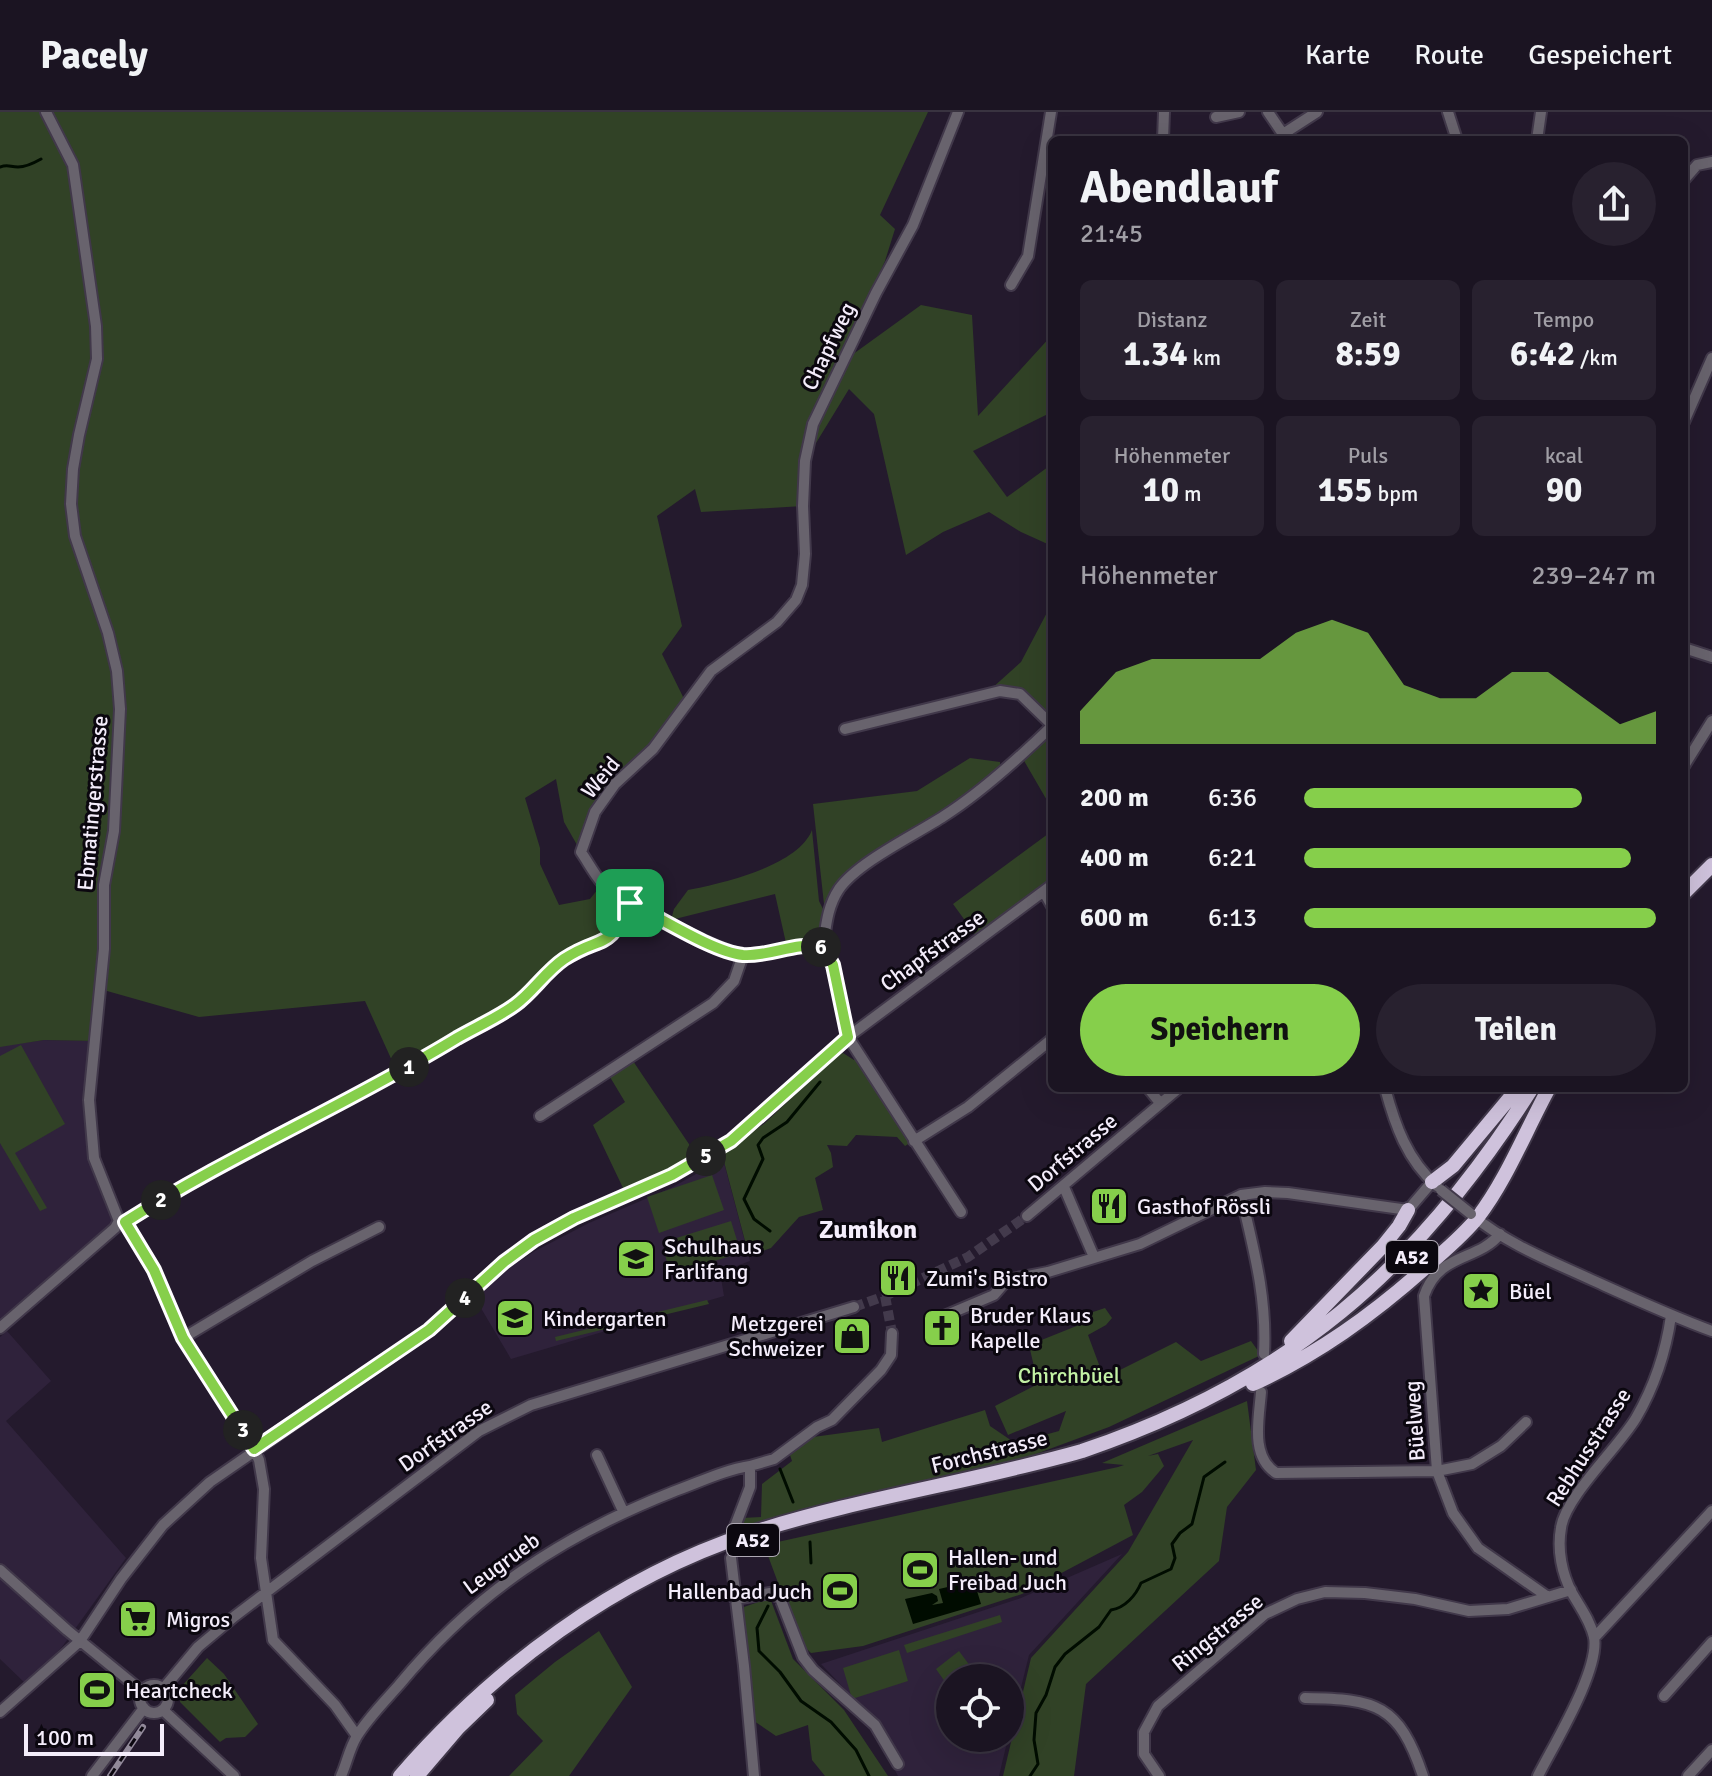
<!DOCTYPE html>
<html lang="de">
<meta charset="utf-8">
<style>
:root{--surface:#1b1422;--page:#28212f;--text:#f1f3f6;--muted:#a09ea5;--line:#393340;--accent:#86cf4b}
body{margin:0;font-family:Signika,sans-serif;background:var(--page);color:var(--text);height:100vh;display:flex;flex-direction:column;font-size:30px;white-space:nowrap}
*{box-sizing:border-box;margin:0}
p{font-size:26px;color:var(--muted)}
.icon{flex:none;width:44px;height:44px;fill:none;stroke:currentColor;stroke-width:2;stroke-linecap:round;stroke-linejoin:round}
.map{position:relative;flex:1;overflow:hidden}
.side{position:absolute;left:1048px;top:24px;width:640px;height:956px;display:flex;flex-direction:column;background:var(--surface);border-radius:12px;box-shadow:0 8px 32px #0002,0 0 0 2px var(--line)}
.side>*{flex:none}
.fabs{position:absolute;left:936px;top:1552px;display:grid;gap:16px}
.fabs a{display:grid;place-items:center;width:88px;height:88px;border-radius:50%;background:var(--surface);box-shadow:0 8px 32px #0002,0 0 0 2px var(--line);font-size:40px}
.scale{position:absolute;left:24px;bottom:20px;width:140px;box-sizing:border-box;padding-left:8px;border:4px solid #f4edfb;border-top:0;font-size:22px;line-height:28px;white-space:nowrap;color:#f4edfb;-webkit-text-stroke:6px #0b070f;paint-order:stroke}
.pin{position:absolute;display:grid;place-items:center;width:68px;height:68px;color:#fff;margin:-34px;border-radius:16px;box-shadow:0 4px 12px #0006}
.km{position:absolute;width:40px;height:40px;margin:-20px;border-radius:50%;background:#222;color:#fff;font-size:22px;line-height:40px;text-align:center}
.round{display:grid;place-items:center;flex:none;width:84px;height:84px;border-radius:42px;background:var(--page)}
.headline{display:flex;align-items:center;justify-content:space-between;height:136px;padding:0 32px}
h1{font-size:44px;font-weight:800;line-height:60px}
.metrics{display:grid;grid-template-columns:repeat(3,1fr);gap:12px;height:136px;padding:8px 32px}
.metrics div{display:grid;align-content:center;border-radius:12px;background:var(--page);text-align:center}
.metrics b{font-size:34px;font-weight:800}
.metrics small{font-size:22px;font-weight:400}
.metrics p{font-size:22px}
.chart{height:224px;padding:16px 32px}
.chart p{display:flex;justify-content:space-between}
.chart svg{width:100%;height:144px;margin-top:8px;fill:var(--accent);opacity:.7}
.primary-button{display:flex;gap:16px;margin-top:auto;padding:16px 32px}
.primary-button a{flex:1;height:92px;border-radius:48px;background:var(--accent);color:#111;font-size:32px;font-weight:800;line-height:92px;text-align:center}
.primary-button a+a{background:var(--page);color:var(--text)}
ul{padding:0 32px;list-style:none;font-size:26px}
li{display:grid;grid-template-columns:128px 96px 1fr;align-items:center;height:60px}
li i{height:20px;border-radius:10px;background:var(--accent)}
header{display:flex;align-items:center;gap:48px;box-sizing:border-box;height:112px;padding:0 40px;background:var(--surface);border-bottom:2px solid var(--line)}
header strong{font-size:38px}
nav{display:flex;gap:44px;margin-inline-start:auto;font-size:28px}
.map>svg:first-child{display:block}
.built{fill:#2f223b}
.green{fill:#314226}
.water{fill:#000c00}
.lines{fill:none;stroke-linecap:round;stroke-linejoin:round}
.stream{stroke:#000c00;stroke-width:3}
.minor-tunnel{stroke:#433a4c;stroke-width:10;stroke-dasharray:10 5;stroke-linecap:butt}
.minor-casing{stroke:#41384a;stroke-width:14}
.highway-casing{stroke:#41384a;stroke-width:18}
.minor{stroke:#68636d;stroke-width:10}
.highway{stroke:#cfc2dc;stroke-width:14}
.rail-casing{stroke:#918999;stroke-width:6}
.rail{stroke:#0b070f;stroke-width:3;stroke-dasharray:9;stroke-linecap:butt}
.minor-bridge-casing{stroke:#41384a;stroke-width:14;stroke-linecap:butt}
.minor-bridge{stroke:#68636d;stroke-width:10}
.route-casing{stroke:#fff;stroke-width:16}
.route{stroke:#86cf4b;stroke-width:10}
.labels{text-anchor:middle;stroke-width:6;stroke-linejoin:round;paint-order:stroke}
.shield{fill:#0b070f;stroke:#aea8b4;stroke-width:2}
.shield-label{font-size:20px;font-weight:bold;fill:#f4edfb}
.street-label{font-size:22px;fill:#f4edfb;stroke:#0b070f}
.poi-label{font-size:22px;fill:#f4edfb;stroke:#0b070f;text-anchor:start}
.park-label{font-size:22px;fill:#c2f0a4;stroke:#0b070f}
.quarter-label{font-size:26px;font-weight:bold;fill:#f4edfb;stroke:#0b070f}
</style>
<header>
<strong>Pacely</strong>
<nav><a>Karte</a><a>Route</a><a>Gespeichert</a></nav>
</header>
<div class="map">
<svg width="1712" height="1664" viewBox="0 0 1712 1664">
<rect width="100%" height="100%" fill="#241a2d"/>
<path class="built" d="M44,928L94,929L89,1015L119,1109L0,1216V934Z
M723,1047L750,1149L720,1160L724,1184L511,1247L475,1186L512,1154L535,1139L589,1111L671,1076Z
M7,1219L51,1269L6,1309L126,1446L62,1535L26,1572L0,1547V1225Z
M1122,1442L1029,1543L1010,1620V1566H950V1626H1008L999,1664H898L860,1593L821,1552L1021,1486Z"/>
<path class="green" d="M0,0H928L880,103L895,117L885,149L838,253L921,193L972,203L978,304L1052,223V300L973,339L1007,385L1052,352V434L1021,420L989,400L943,420L906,443L874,302L849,277L805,349L803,394L701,400L695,377L657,404L682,514L662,542L687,593L595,700L581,740L564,710L556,667L525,686L540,736V752L559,793L590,787L602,772L630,791L620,814L566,846L517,892L398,962L365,889L199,905L100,877L94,929L44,928L0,935Z
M1052,491V605L1031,587L991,577L1021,550Z
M1052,621V697L1023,647Z
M970,646L1000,650V657L956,690L863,750L827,795L824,792L813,692L917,679Z
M812,718L819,789L823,797L821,826L818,828L786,831L775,782L671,808L674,797L688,778C723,771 798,754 812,718Z
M1052,719V767L977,825L953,792Z
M21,933L65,1012L15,1041L47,1096L40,1099L0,1031V944Z
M843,941L854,948L856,946L910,1031L905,1034L897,1025L856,1023L847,1034L827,1033L831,1041L833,1055L815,1066L823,1098L799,1105L771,1136L749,1144L722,1042L765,1011L834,946Z
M633,949L697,1044L624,1078L593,1013L625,990L610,965Z
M712,1063L724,1098L659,1121L647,1085Z
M731,1109L741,1141L671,1162L664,1140L670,1135V1128Z
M707,1188L709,1192L556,1229L555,1225Z
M1105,1196L1112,1206L1106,1213L1088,1223L1104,1266L1176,1230L1201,1249L1251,1229L1261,1243L1109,1315L1017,1349L738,1418L742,1406L761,1405L762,1372L792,1349L790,1343L813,1325L879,1316L882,1330L985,1298L990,1314L1015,1331L1059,1319L1066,1299L1008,1323L995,1294L1038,1272L1029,1233L1079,1213L1078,1205Z
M1247,1289L1256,1358L1227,1395L1219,1449L1086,1572L1074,1664H1003L1031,1546L1128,1440L1193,1328L1148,1344L1158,1342L1164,1354L1142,1380L1124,1393L1133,1423L1022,1482L863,1534L811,1541L800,1530L764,1433L1118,1355L1124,1353L1102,1351Z
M770,1486L793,1547L844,1598L888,1664H825L812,1648L808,1613L776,1624L754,1609L741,1496Z
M1000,1503L1002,1510L907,1541L904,1533Z
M599,1519L632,1575L569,1664H509L543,1629L517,1602L515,1583L555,1550Z
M899,1538L908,1569L852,1587L843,1556Z
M959,1539L979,1566H950V1577L936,1557Z
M207,1546L224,1562L258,1612L245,1625L226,1626L220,1630L180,1590L181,1575Z"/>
<path class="water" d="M974,1469L981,1492L913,1512L905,1487L932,1481L937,1484L938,1489L932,1493L943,1491L939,1477Z"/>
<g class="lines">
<path class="stream" d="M0,55C8,52 10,55 18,55C26,55 34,51 41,47
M770,1119L754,1107L744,1087L763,1047L758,1033L763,1026L787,1010L820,970
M780,1357L793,1390
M810,1430L811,1451
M768,1494L757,1516L759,1539L780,1560L801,1589L831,1610L856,1638L869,1664
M1030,1664L1038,1652L1034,1628L1036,1601L1046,1583L1055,1555L1065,1542L1099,1515L1111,1498C1125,1496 1136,1483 1141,1471L1171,1457L1175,1446L1172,1432L1180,1421L1192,1412L1204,1365L1225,1350"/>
<path class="minor-tunnel" d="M885,1184L892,1221
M854,1195L885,1184L968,1145L1027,1104"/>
<g class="minor-casing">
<path id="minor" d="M46,0L73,53L96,214L97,247L79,323L73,357L71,392L75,424L108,521L117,559L120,597L114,719L104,773V837L89,988L94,1046L119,1109
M958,0L913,113L876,181L813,312L805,349L803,394L805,442L802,473L796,488L777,510L711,559L653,637L615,672L595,700L581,740C588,750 594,762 602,771C617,788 721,841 744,842C771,844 796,829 823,835L833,853L848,925L961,1100
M1268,0L1287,28
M1448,0L1457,28
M1216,5L1239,0
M1283,22L1317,0
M1163,28L1164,0
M1537,28L1541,0
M1684,68L1697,53L1712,50
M1011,173L1028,144L1051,0
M1684,310L1712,246
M1684,536L1712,545
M845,617L1000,579L1020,582L1052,613
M1684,654L1712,609
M1044,780L1052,794
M823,835C826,815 827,795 839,777C858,750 915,723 944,704C983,679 1019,646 1052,614
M1148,976L1160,991
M1385,976C1395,1013 1407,1048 1437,1074
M540,1004L713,891L734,869L743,843
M914,1029L968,995L1052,927
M1064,1075L1094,1145
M1241,1083C1254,1139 1267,1185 1264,1242
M1472,1103C1507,1132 1551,1149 1592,1168C1632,1186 1671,1204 1712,1219
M1027,1104L1179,976
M125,1110L154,1158L183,1226L249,1327L259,1348L264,1377L261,1446L273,1528L335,1593L357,1624
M1500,1122C1477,1150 1439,1140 1424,1184L1437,1359L1453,1401L1478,1436L1548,1485
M942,1205L994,1183L1007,1168L1048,1160L1140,1132L1241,1083L1265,1080L1288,1081L1408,1098L1432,1070
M0,1216L115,1116L119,1109L125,1110C232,1042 349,992 457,926C476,915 497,905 515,893C533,880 545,860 564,847C603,822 608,841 630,791
M183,1226L312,1149L379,1115
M1261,1280C1259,1307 1250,1344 1276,1361L1437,1359L1472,1352L1501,1334L1526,1310
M597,1343L623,1399
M734,1417L750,1375V1354L774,1347L817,1315L832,1308L881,1258L891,1243L892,1221
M731,1446L744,1554L754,1664
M0,1458L67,1518L143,1580
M735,1487L770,1481L780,1486L803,1545L813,1558L875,1613L898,1652
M1594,1526L1712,1399
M140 1587a14 14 0 1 1 28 0a14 14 0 1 1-28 0Z
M163,1577L198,1535L235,1504L479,1319L531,1293L854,1195
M1664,1584L1712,1530
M1305,1586C1376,1587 1399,1592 1423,1664
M163,1598L234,1664
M0,1600L80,1529L121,1467L163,1413L210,1370L429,1218L504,1150L534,1128L574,1106L672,1063L731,1029L848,925L1052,773
M92,1664L144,1596
M341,1664C347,1651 349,1637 357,1624C368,1606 385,1589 399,1573C476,1480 563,1423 675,1379C700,1370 724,1358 750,1354
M1159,1664L1144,1642V1620L1158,1594L1265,1502L1297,1487L1325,1480L1365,1481L1415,1487L1469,1499L1508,1497L1571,1478
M1538,1664C1554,1632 1600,1558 1594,1525C1590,1508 1580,1495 1572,1481C1562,1462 1557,1438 1561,1416C1565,1385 1618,1336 1636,1306C1654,1275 1666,1239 1671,1204
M1688,1664L1712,1638"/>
</g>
<g class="highway-casing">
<path id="highway" d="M1684,781L1712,753
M1432,1070L1453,1054L1518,976
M1291,1229L1383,1134L1399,1114L1408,1098
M1253,1272C1318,1242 1372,1203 1425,1156C1443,1140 1463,1124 1478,1105C1507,1067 1526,1018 1549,976
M400,1664C494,1556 614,1466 751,1421C859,1386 973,1370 1082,1339C1289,1269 1416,1159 1532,976
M417,1664L458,1616L487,1588"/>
</g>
<use href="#minor" class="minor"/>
<use href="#highway" class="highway"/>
<g class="rail-casing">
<path id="rail" d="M110,1664L143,1615"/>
</g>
<use href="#rail" class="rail"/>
<g class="minor-bridge-casing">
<path id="minor-bridge" d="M1441,1078L1471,1102"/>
</g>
<use href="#minor-bridge" class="minor-bridge"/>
</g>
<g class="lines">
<g class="route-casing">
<path id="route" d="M630,791C659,805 713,840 743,843C770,845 796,829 823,835L833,853L848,925L731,1029L672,1063L574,1106L534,1128L504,1150L429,1218L254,1337L183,1226L154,1158L125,1110C232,1042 349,992 457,926C476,915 497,906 515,893C533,880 545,860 564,847C602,822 608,841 630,791Z"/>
</g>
<use href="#route" class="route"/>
</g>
<defs>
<g id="restaurant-square" transform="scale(2)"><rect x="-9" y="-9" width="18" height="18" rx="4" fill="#86cf4b" stroke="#0b070f"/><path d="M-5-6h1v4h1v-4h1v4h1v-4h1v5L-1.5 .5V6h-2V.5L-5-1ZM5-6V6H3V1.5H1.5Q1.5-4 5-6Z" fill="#111"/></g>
<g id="school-square" transform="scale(2)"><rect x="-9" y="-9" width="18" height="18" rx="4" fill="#86cf4b" stroke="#0b070f"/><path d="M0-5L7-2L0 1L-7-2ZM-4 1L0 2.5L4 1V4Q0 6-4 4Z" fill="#111"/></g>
<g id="sight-square" transform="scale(2)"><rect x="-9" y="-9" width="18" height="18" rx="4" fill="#86cf4b" stroke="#0b070f"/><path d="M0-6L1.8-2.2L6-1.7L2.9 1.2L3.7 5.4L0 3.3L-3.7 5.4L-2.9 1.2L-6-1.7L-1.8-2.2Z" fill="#111"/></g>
<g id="church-square" transform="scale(2)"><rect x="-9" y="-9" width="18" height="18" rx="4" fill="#86cf4b" stroke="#0b070f"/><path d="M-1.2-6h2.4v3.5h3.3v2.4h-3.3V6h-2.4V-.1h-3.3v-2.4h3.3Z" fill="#111"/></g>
<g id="shop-square" transform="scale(2)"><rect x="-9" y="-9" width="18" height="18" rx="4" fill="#86cf4b" stroke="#0b070f"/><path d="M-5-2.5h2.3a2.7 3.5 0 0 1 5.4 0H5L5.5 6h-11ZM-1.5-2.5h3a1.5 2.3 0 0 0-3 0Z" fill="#111"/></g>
<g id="stadium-square" transform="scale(2)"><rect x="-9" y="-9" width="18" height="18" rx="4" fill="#86cf4b" stroke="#0b070f"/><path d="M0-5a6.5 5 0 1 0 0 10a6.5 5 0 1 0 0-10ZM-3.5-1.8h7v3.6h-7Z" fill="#111"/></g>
<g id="supermarket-square" transform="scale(2)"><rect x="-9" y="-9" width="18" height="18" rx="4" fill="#86cf4b" stroke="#0b070f"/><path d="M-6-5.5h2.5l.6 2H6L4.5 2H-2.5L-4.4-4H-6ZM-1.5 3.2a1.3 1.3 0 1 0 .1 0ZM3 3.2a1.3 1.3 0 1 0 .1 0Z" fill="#111"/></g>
</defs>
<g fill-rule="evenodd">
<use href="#restaurant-square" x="1109" y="1094"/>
<use href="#school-square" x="636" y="1147"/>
<use href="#restaurant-square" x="898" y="1166"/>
<use href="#sight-square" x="1481" y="1179"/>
<use href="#school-square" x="515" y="1206"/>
<use href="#church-square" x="942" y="1216"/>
<use href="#shop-square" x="852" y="1224"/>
<use href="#stadium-square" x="920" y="1458"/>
<use href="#stadium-square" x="840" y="1479"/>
<use href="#supermarket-square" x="138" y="1507"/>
<use href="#stadium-square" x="97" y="1578"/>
</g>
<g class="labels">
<g class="shield">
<rect x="1386" y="1129" width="52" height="32" rx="6"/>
<rect x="727" y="1412" width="52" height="32" rx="6"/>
</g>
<g class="shield-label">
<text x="1412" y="1152">A52</text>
<text x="753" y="1435">A52</text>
</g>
<g class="street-label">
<text transform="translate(828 234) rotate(-64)" y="8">Chapfweg</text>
<text transform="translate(600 665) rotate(-50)" y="8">Weid</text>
<text transform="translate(92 691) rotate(-85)" y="8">Ebmatingerstrasse</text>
<text transform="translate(932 838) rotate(-36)" y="8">Chapfstrasse</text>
<text transform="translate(1072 1040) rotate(-40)" y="8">Dorfstrasse</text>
<text transform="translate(1414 1309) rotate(-94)" y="8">Büelweg</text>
<text transform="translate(445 1323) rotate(-35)" y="8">Dorfstrasse</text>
<text transform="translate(1588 1335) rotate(-57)" y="8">Rebhusstrasse</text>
<text transform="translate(989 1339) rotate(-14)" y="8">Forchstrasse</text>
<text transform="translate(501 1451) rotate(-36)" y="8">Leugrueb</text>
<text transform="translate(1217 1520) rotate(-39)" y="8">Ringstrasse</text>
</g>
<g class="poi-label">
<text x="1137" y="1102">Gasthof Rössli</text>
<text x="664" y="1142">Schulhaus<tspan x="664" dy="25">Farlifang</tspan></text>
<text x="926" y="1174">Zumi's Bistro</text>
<text x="1509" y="1187">Büel</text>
<text x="970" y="1211">Bruder Klaus<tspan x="970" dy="25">Kapelle</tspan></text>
<text x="543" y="1214">Kindergarten</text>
<text x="824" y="1219" text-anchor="end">Metzgerei<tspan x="824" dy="25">Schweizer</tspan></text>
<text x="948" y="1453">Hallen- und<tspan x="948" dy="25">Freibad Juch</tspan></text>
<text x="812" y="1487" text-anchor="end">Hallenbad Juch</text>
<text x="166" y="1515">Migros</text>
<text x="125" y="1586">Heartcheck</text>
</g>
<g class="park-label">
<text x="1069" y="1271">Chirchbüel</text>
</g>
<g class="quarter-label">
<text x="868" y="1126">Zumikon</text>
</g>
</g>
</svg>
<div class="fabs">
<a><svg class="icon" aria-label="locate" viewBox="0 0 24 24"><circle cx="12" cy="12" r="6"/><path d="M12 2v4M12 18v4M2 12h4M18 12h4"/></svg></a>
</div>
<div class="scale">100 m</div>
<div class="pin" style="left:630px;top:791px;background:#1e9e55"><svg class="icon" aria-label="arrive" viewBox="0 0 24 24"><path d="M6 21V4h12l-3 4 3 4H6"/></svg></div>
<b class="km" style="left:409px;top:955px">1</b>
<b class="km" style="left:161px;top:1088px">2</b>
<b class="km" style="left:243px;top:1318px">3</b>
<b class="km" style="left:465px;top:1186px">4</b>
<b class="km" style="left:706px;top:1044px">5</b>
<b class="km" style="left:821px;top:835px">6</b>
<section class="side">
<div class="headline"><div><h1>Abendlauf</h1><p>21:45</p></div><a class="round"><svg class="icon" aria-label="share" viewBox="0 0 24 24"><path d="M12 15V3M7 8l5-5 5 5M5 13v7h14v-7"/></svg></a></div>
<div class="metrics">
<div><p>Distanz</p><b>1.34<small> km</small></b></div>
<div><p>Zeit</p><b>8:59</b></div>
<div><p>Tempo</p><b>6:42<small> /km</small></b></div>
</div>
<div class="metrics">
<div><p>Höhenmeter</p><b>10<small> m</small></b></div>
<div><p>Puls</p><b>155<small> bpm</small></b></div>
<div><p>kcal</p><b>90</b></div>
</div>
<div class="chart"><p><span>Höhenmeter</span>239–247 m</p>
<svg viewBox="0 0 160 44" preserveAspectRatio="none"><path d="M0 44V34L10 22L20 18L30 18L40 18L50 18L60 10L70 6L80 10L90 26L100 30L110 30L120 22L130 22L140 30L150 38L160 34V44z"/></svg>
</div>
<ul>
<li><b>200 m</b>6:36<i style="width:79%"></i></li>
<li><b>400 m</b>6:21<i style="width:93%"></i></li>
<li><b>600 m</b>6:13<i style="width:100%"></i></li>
</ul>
<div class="primary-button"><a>Speichern</a><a>Teilen</a></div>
</section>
</div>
